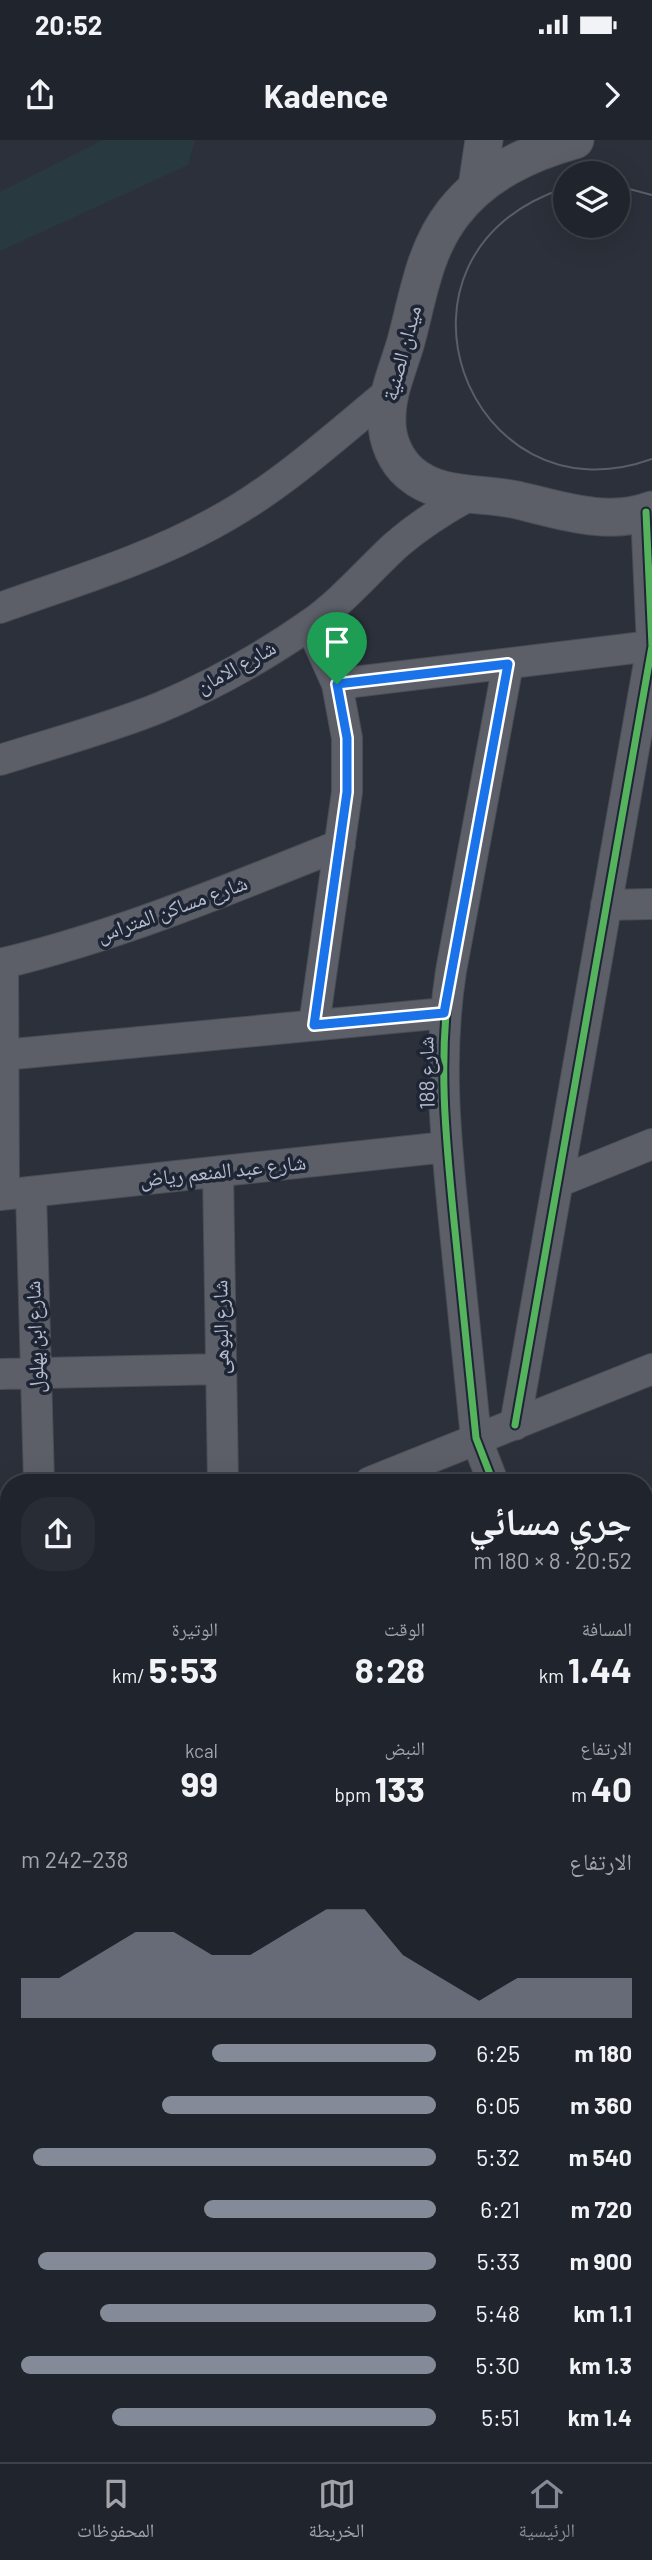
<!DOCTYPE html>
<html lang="ar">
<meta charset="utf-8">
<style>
:root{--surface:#20242c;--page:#282c34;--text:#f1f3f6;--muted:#a2a4a9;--line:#3d4148;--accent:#858a98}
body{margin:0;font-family:Barlow,"Noto Naskh Arabic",sans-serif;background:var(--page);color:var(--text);direction:rtl;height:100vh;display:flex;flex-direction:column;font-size:26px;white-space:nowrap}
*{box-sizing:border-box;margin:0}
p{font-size:23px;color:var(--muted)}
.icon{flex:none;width:38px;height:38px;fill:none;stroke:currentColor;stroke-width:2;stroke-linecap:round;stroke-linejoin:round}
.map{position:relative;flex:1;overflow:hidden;direction:ltr}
.panel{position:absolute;left:0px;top:1334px;width:653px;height:989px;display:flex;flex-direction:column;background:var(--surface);border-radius:28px 28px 0 0;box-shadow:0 7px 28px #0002,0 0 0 2px var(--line);direction:rtl}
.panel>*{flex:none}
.buttons{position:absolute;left:553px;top:21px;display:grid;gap:14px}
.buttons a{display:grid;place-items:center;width:77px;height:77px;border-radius:50%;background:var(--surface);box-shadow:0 7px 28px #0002,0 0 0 2px var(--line);font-size:35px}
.pin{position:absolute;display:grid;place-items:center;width:60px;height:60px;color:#fff;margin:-72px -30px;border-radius:50% 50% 50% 0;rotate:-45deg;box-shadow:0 0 7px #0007}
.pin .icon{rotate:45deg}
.round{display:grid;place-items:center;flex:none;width:74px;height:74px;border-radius:28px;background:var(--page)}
.overview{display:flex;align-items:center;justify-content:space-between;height:119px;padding:0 21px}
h1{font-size:38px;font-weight:700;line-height:52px}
.stats{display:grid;grid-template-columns:repeat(3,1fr);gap:10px;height:119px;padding:7px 21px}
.stats div{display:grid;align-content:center}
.stats b{font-size:35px;font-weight:700}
.stats small{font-size:19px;font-weight:400}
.stats p{font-size:19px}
.chart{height:196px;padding:14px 21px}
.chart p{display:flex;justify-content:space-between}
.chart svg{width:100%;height:126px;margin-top:7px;fill:var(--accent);opacity:.7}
ul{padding:0 21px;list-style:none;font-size:23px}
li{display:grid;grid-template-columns:112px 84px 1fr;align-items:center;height:52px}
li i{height:18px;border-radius:9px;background:var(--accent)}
.status{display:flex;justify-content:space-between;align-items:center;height:49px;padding:0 35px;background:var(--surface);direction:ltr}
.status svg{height:19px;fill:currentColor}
header{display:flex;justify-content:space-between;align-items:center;height:91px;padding:0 21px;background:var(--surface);font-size:32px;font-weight:700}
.tabs{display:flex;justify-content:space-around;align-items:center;height:98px;border-top:2px solid var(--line);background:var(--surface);font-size:19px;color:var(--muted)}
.tabs a{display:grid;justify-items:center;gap:4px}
.tabs .current{color:var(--accent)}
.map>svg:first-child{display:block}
.green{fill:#283a40}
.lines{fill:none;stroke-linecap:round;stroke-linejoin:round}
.minor-casing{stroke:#494d54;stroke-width:32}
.tertiary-casing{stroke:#494d54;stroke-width:39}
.minor{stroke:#5c5f68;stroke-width:30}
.tertiary{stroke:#5c5f68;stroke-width:37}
.tram{stroke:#5a5e66;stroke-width:2}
.cycleway-casing{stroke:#1e2535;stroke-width:11}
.cycleway{stroke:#56b35d;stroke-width:7}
.route-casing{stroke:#fff;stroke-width:14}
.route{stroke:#1a73e8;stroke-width:9}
.labels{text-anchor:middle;stroke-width:7;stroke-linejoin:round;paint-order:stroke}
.street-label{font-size:21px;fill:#b6bbcb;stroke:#1e2535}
</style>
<div class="status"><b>20:52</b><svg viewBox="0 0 49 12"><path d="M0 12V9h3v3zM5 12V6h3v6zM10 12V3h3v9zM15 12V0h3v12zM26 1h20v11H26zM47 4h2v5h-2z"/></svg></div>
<header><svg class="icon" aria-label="forward" viewBox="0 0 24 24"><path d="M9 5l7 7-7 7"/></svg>Kadence<svg class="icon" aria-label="share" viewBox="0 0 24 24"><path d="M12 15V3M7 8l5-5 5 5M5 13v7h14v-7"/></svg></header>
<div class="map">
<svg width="652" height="2322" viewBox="0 0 652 2322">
<rect width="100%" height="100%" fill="#2b303a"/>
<path class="green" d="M103,0H195L188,25L0,111V52Z"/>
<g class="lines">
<g class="minor-casing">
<path id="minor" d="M0,468C72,442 147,420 214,383C278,349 333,298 389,252
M310,484L337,544L347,598V652L314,885
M337,544L652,506
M0,620C53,603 110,588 161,567C213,545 263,517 309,485C342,462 366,433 395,406C419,385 446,368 474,353
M606,765L652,764
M3,823L4,1054
M0,824C117,796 228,750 340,705
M3,915L445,873
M218,1032L223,1342
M558,1042L652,1004
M31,1052L39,1342
M0,1055L446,1007
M0,1234L221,1229
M515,1285L652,506L646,372
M370,1342L652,1229
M493,1342L476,1298C469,1229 462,1160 455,1091C446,1002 437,920 451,831L508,524
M644,1446L652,1443
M0,1467H9
M644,1706L652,1703
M644,1736L652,1757
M0,1754L9,1755
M0,1847H9
M644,1961L652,1958
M644,2166L652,2162
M469,2314L473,2322
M121,2322L123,2314
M250,2322L272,2314"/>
</g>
<g class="tertiary-casing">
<path id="tertiary" d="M575,0C528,13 485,33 454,72C423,111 418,159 405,205C397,231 386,255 387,282C387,301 396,321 410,333C440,359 481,352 517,360C560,370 608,387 652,370
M477,47L484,0"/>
</g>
<use href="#minor" class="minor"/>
<use href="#tertiary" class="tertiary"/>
<path class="tram" d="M618,46L652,55
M565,48C365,113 467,386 652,319"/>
<g class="cycleway-casing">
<path id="cycleway" d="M515,1285L652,506L646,372
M493,1342L476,1298C469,1229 462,1160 455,1091C446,1002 437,920 451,831L508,524"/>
</g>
<use href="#cycleway" class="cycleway"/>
</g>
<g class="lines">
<g class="route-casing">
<path id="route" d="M508,524L444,873L314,885L347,652V598L337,544Z"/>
</g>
<use href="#route" class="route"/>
</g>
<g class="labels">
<g class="street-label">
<text transform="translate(402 213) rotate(-75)" y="7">ميدان الصنية</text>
<text transform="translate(236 527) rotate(-29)" y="7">شارع الامان</text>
<text transform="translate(172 769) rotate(-20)" y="7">شارع مساكن المتراس</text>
<text transform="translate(427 933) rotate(-91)" y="7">شارع 188</text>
<text transform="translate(223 1031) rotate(-6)" y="7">شارع عبد المنعم رياض</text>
<text transform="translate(221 1187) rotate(-91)" y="7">شارع البوهى</text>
<text transform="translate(35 1197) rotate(-92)" y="7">شارع ابن بهلول</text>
</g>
</g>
</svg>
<div class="buttons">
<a><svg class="icon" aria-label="layers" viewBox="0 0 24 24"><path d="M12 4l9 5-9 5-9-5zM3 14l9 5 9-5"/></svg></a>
</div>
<div class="pin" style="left:337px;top:544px;background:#1e9e55"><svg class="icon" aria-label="arrive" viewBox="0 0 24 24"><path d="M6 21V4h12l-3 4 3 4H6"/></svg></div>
<section class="panel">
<div class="overview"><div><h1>جري مسائي</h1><p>20:52 · 8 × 180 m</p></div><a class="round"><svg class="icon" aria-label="share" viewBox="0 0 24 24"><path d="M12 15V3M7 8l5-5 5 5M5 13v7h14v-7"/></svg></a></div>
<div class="stats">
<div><p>المسافة</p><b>1.44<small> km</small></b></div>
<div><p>الوقت</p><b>8:28</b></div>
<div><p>الوتيرة</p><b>5:53<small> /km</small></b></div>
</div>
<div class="stats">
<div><p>الارتفاع</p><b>40<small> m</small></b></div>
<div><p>النبض</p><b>133<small> bpm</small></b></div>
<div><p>kcal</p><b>99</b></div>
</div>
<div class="chart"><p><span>الارتفاع</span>238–242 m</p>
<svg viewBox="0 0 160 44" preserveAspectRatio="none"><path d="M0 44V30L10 30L20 22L30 14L40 14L50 22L60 22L70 14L80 6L90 6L100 22L110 30L120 38L130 30L140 30L150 30L160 30V44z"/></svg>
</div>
<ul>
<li><b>180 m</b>6:25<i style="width:54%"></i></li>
<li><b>360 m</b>6:05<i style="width:66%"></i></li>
<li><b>540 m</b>5:32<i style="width:97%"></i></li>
<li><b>720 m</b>6:21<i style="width:56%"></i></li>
<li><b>900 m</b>5:33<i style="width:96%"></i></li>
<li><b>1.1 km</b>5:48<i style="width:81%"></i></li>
<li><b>1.3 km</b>5:30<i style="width:100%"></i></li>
<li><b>1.4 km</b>5:51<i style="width:78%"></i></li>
</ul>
</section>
</div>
<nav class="tabs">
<a class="current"><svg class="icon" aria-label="home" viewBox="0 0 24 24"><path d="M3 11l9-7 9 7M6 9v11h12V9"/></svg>الرئيسية</a>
<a><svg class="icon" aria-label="map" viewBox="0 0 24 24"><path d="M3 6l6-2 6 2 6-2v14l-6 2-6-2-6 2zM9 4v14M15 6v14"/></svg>الخريطة</a>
<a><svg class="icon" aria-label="saved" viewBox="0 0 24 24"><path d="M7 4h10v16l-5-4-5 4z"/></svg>المحفوظات</a>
</nav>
